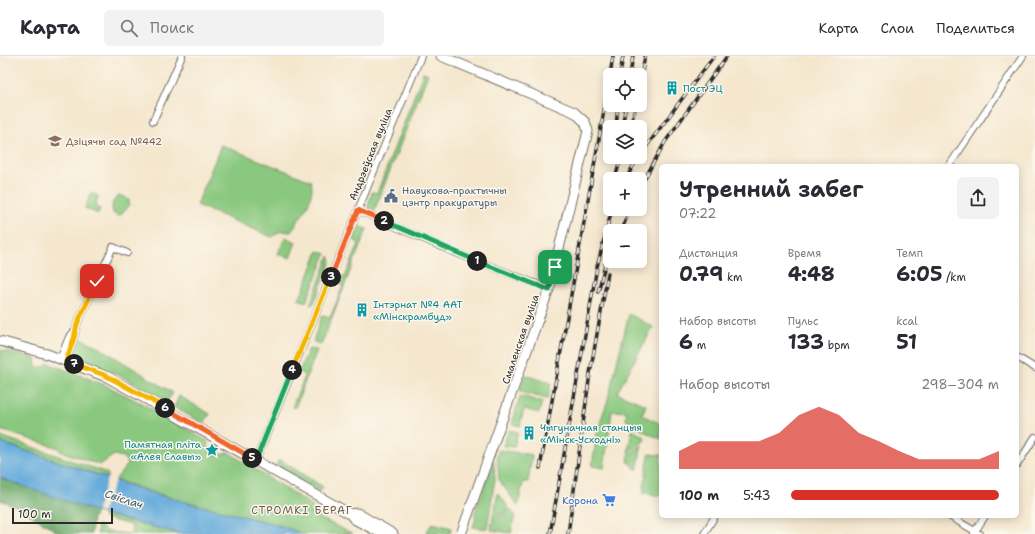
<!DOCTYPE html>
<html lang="ru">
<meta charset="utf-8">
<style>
:root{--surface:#fff;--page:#f2f2f3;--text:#2b2b33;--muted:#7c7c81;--line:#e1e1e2;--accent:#d93025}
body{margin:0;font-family:"Shantell Sans",sans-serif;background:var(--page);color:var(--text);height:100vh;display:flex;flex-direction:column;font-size:15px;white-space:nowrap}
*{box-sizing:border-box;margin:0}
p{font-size:13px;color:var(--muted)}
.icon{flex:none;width:22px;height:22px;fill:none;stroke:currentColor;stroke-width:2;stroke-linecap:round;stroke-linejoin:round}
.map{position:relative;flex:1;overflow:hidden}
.sheet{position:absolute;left:659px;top:108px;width:360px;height:354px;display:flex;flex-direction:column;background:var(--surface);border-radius:6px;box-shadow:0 2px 10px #0003}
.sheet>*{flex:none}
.fabs{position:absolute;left:603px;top:12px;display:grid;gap:8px}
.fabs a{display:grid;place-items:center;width:44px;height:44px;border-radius:6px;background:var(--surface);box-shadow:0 2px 10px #0003;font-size:20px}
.scale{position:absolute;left:12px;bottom:10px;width:101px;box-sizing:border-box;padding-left:4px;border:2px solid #2b2b2b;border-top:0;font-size:11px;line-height:14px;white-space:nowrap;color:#2b2b2b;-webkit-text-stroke:3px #fbf7ec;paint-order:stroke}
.pin{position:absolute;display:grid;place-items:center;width:34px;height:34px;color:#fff;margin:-17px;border-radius:8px;box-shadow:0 2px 6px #0006}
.km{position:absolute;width:20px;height:20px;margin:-10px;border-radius:50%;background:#222;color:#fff;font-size:11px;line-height:20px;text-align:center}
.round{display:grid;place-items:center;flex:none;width:42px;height:42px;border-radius:6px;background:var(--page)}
.headline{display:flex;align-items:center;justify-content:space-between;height:68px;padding:0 20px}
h1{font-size:22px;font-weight:700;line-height:30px}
.stats{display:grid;grid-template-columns:repeat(3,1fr);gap:6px;height:68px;padding:4px 20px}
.stats div{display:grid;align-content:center}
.stats b{font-size:20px;font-weight:700}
.stats small{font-size:11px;font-weight:400}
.stats p{font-size:11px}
.chart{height:112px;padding:8px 20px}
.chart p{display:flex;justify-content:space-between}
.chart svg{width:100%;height:72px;margin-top:4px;fill:var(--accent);opacity:.7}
ul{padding:0 20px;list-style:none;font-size:13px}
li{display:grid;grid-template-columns:64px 48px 1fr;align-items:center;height:30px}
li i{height:10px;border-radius:5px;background:var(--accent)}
header{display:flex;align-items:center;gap:24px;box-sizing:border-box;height:56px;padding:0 20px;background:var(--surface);border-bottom:1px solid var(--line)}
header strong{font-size:19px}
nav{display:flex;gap:22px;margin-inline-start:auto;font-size:14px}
.search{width:280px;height:36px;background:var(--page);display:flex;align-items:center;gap:10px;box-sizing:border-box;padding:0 14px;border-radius:6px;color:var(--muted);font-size:15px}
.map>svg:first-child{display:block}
.green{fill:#8ac87f;stroke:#5a7a55}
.forest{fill:#6fac6e;stroke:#4d6c4c}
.water{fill:#65abdb;stroke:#486b83}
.pier{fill:#f5e7ce}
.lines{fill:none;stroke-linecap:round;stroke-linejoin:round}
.street-casing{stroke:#726d64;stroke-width:8}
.secondary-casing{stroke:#726d64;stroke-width:11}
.street{stroke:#fff;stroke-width:6}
.secondary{stroke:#fff;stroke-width:9}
.rail-casing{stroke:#2b2b2b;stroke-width:3.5}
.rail{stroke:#fbf7ec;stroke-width:2;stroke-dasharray:6;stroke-linecap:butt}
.split-1-casing{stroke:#fff;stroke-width:8}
.split-2-casing{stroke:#fff;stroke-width:8}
.split-3-casing{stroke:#fff;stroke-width:8}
.split-4-casing{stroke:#fff;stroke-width:8}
.split-5-casing{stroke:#fff;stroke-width:8}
.split-6-casing{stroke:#fff;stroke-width:8}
.split-7-casing{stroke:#fff;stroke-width:8}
.split-8-casing{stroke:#fff;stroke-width:8}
.split-1{stroke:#22a559;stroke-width:5}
.split-2{stroke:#22a559;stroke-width:5}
.split-3{stroke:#f0652b;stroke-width:5}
.split-4{stroke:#f5b400;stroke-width:5}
.split-5{stroke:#22a559;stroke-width:5}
.split-6{stroke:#f0652b;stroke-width:5}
.split-7{stroke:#f5b400;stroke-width:5}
.split-8{stroke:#f5b400;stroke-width:5}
.labels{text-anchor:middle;stroke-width:3;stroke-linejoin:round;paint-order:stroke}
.culture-label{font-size:10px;fill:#0d838f;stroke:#fbf7ec;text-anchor:start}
.education-label{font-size:10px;fill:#785e54;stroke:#fbf7ec;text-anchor:start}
.street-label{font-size:10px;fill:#2b2b2b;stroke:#fbf7ec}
.service-label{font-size:10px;fill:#4e5e75;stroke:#fbf7ec;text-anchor:start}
.shop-label{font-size:10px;fill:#366cbe;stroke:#fbf7ec;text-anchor:end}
.water-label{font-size:11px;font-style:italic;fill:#3f5869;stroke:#fbf7ec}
.neighbourhood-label{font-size:11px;letter-spacing:1px;fill:#6c5d52;stroke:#fbf7ec}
</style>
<header>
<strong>Карта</strong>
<div class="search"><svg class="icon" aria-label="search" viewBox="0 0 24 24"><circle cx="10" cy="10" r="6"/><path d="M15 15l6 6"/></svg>Поиск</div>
<nav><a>Карта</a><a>Слои</a><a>Поделиться</a></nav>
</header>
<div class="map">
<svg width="1035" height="478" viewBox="0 0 1035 478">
<rect width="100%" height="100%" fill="#fbf7ec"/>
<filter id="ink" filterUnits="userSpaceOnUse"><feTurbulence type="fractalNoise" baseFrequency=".025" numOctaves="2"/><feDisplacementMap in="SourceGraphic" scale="8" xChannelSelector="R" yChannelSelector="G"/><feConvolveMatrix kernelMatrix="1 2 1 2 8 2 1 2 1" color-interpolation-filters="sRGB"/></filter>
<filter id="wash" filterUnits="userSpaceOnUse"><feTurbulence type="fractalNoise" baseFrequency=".012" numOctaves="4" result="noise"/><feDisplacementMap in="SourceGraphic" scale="16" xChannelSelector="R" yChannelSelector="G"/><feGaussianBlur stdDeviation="0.9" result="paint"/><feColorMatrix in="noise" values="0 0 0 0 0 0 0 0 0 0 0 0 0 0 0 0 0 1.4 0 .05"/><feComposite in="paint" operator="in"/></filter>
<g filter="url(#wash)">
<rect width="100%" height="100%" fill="#f5e7ce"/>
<path class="green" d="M423,17L428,18L374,155L369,154L368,150L372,136L377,137Z
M221,89L311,125C316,143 300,161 291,176L281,175L272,181L197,149Z
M91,137L98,140L95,150L100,153L98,158L85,152Z
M119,140L125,141L129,144V150L121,159L117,160L113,157C111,149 112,144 119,140Z
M359,170L367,173L321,289L314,286V282L322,260L330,262L343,230L338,226L340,220L345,221L359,188L353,183Z
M285,181L296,186L290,202L278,198Z
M318,195L326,198L306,246L298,243L302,237Z
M329,200L331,205L314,247L310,249Z
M629,258L653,271L617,337L646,349L642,359L661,368V383L647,377L626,364L627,356L612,355L604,412L592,410L598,372L607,347Z
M77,281L97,290L173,337L168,344H165L120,320L73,299L72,294Z
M311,293L317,294L295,352L292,351L305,320L299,316L308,294Z
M0,294L35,302L36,311H44L48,307L105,329L141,347L207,385L210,396L214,399L225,398L228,396L313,450L310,457L352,478H303L278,469L184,446L115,424L128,408L123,401L114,399L100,409L60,395L59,392L0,374Z
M525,319L551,327L548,343L520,336Z
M179,340L210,358L204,367L201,366L174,351Z
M520,340L542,346L539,357L524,353L520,370L512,368Z
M509,374L518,376L514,391L503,390Z
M632,374L645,381L644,385L628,397Z
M0,380L99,414L108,418V422L0,386Z
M642,389L637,414L628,406L629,399Z
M499,394L532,399L528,426H523L518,450L499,424L497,399Z
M649,398L661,399V440L643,437Z
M494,404L495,423L487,473L473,471L476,461L474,459Z
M278,405H282L323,431L320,436L276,410Z
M498,437L509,452L492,465Z
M510,453L515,459L511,477L491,474L492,467Z
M103,458L181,478H97L98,468L105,475L129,478L132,474L131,469L104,462Z
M432,467L452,472L449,478L426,477Z"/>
<path class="forest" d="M0,422L97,455L93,462L91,478H61L18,451L0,444Z"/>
<path class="water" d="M0,386L155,438L278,469L303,478H181L103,458L0,422Z"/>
<path class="pier" d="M108,420L116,423L102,457L97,455Z"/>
</g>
<g filter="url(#ink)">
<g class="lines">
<g class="street-casing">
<path id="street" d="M153,65L182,0
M949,110L1023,0
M358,154L454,196L549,233
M1017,301L1035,312
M60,303L69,281L74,276
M66,305L74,282L77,268L113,191L127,197
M256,404L421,0
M1017,409L1035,381
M949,460L980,478
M974,477L985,460
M704,478L715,460"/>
</g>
<g class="secondary-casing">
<path id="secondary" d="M441,0L574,56L585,66L588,75L549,233L461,478
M0,285L47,298L107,321L350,458L357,457L393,478
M350,458L354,463L381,477"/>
</g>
<use href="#street" class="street"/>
<use href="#secondary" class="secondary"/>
<g class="rail-casing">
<path id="rail" d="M610,19L613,0
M620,19L623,0
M630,19L633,0
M640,26L645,0
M616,71L618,49
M622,71L626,49
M630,71L636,49
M640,99L714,0
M615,123L621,101
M626,123L638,101
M640,131L665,86L727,0
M607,151L610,136
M621,175L630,153
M598,236L610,190
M540,412L610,21
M550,478L597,211L612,153
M568,478L590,317L608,217"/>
</g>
<use href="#rail" class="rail"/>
</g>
</g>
<g class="lines" filter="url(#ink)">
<g class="split-1-casing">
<path id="split-1" d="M477,205L549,234L555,211"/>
</g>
<g class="split-2-casing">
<path id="split-2" d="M384,165L477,205"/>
</g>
<g class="split-3-casing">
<path id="split-3" d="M331,221L358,154L384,165"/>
</g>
<g class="split-4-casing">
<path id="split-4" d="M292,314L331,221"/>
</g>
<g class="split-5-casing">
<path id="split-5" d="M252,402L256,404L292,314"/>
</g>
<g class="split-6-casing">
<path id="split-6" d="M165,352L252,402"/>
</g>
<g class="split-7-casing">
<path id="split-7" d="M74,308L107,320L165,352"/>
</g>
<g class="split-8-casing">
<path id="split-8" d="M74,308L66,305L74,282L77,268L97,225"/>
</g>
<use href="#split-1" class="split-1"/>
<use href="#split-2" class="split-2"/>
<use href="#split-3" class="split-3"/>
<use href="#split-4" class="split-4"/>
<use href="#split-5" class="split-5"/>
<use href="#split-6" class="split-6"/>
<use href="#split-7" class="split-7"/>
<use href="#split-8" class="split-8"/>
</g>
<defs>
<g id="building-bare" transform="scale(1.08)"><path d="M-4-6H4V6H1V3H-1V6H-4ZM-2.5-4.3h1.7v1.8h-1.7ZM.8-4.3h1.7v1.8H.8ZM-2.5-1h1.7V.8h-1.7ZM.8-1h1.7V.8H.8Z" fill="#0f9aa8" stroke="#fbf7ec" stroke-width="2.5" paint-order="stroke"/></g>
<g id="school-bare" transform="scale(1.08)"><path d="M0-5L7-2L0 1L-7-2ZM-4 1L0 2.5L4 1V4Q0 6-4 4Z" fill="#8d6e63" stroke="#fbf7ec" stroke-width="2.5" paint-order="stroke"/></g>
<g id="civic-bare" transform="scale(1.08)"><path d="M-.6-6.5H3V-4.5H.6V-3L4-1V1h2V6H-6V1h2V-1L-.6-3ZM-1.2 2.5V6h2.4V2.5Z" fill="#5c6f8a" stroke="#fbf7ec" stroke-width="2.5" paint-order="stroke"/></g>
<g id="sight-bare" transform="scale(1.08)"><path d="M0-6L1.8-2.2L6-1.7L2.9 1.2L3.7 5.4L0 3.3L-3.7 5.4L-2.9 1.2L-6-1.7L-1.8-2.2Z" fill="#0f9aa8" stroke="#fbf7ec" stroke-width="2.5" paint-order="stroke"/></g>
<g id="supermarket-bare" transform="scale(1.08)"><path d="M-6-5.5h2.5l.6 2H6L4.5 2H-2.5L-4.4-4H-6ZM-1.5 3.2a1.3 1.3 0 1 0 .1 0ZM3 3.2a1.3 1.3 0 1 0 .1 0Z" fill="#3f7fe0" stroke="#fbf7ec" stroke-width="2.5" paint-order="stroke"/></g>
</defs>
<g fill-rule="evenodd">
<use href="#building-bare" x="672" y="32"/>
<use href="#school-bare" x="55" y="85"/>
<use href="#civic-bare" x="391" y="140"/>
<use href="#building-bare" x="362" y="254"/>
<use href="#building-bare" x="529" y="377"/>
<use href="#sight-bare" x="212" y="394"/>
<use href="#supermarket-bare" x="609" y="444"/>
</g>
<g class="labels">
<g class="culture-label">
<text x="683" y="36">Пост ЭЦ</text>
<text x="373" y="252">Інтэрнат №4 ААТ<tspan x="373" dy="12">«Мінскрамбуд»</tspan></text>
<text x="540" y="375">Чыгуначная станцыя<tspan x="540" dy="12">«Мінск-Усходні»</tspan></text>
<text x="201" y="392" text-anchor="end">Памятная пліта<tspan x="201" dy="12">«Алея Славы»</tspan></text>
</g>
<g class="education-label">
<text x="66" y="89">Дзіцячы сад №442</text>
</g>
<g class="street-label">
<text transform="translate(370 98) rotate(-68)" y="4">Андрэеўская вуліца</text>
<text transform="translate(520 283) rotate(-71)" y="4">Смаленская вуліца</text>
</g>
<g class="service-label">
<text x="402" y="138">Навукова-практычны<tspan x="402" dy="12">цэнтр пракуратуры</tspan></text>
</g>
<g class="shop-label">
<text x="598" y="448">Корона</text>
</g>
<g class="water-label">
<text transform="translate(124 443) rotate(18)" y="4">Свіслач</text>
</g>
<g class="neighbourhood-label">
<text x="302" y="458">СТРОМКІ БЕРАГ</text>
</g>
</g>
</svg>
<div class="fabs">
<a><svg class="icon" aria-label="locate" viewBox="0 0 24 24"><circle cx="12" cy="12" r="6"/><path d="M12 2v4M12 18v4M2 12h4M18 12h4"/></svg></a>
<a><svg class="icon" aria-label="layers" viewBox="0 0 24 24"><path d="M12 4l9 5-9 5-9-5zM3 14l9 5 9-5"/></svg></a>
<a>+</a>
<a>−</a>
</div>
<div class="scale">100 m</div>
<div class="pin" style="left:555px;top:211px;background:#1e9e55"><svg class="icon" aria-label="arrive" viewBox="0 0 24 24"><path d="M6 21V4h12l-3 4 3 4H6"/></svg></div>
<div class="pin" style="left:97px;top:225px;background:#d93025"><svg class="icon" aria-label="check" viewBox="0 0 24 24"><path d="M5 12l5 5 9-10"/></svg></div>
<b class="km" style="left:477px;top:205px">1</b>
<b class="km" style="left:384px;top:165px">2</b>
<b class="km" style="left:331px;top:221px">3</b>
<b class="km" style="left:292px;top:314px">4</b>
<b class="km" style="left:252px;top:402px">5</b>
<b class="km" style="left:165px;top:352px">6</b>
<b class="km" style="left:74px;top:308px">7</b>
<section class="sheet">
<div class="headline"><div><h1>Утренний забег</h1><p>07:22</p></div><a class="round"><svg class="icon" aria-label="share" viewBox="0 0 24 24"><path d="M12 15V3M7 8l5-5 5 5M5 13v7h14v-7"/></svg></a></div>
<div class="stats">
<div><p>Дистанция</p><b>0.79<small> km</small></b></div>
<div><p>Время</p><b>4:48</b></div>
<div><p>Темп</p><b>6:05<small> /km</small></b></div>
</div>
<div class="stats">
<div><p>Набор высоты</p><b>6<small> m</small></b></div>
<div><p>Пульс</p><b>133<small> bpm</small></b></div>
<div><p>kcal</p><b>51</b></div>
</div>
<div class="chart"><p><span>Набор высоты</span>298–304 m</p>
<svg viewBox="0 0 160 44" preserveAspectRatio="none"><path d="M0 44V33L10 27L20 27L30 27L40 27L50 22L60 11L70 6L80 11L90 22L100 27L110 33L120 38L130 38L140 38L150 38L160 33V44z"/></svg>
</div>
<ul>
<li><b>100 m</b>5:43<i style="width:100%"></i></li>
</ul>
</section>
</div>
